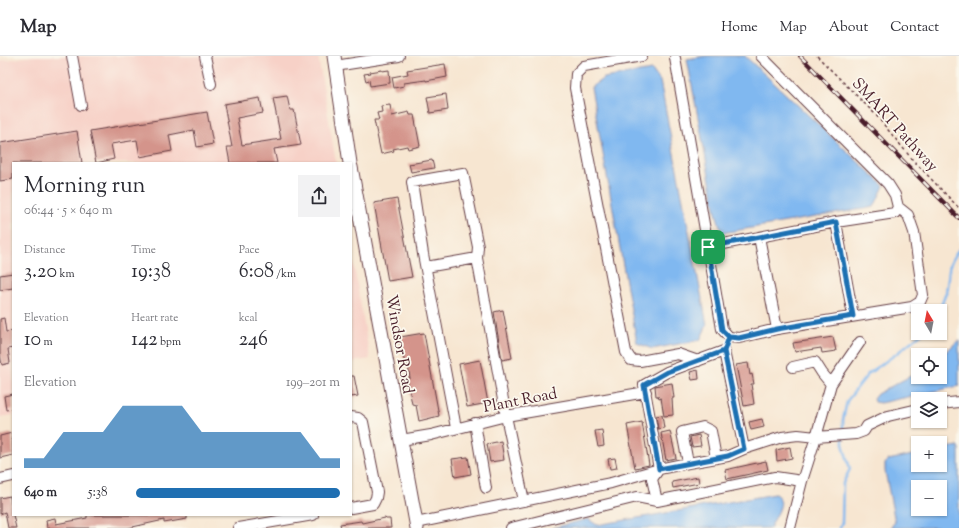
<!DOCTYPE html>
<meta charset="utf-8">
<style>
:root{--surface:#fff;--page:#f2f2f3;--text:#2b2b33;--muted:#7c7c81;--line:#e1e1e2;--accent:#1f6fb2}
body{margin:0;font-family:"Sorts Mill Goudy",serif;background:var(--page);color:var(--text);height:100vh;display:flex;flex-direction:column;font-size:15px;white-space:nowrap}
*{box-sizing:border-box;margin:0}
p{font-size:13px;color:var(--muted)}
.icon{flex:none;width:22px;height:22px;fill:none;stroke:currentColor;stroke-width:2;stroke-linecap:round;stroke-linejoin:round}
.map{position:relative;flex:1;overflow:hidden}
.drawer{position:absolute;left:12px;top:106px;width:340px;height:354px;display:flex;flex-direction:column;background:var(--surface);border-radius:0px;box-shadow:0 1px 3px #0004}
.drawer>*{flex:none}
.needle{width:26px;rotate:350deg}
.tools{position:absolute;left:911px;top:248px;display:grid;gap:8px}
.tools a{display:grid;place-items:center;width:36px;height:36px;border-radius:0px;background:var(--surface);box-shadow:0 1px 3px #0004;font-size:20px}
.pin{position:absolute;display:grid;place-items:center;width:34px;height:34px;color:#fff;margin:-17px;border-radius:8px;box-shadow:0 2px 6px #0006}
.round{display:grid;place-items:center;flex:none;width:42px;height:42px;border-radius:0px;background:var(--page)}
.overview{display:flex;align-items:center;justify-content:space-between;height:68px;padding:0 12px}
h1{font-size:22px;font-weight:600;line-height:30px}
.stats{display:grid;grid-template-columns:repeat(3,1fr);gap:6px;height:68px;padding:4px 12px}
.stats div{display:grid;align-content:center}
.stats b{font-size:20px;font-weight:600}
.stats small{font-size:11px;font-weight:400}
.stats p{font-size:11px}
.chart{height:112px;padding:8px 12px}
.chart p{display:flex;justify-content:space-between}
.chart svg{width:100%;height:72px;margin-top:4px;fill:var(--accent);opacity:.7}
ul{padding:0 12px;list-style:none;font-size:13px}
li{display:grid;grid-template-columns:64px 48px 1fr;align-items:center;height:30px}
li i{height:10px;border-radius:5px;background:var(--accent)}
header{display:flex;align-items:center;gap:24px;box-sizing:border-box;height:56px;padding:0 20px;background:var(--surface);border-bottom:1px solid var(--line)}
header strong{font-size:19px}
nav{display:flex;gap:22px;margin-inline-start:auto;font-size:14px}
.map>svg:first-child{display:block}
.built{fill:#f7d1c7}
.water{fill:#80b8f0;stroke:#656c8e;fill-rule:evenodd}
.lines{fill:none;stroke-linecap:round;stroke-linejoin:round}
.stream{stroke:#80b8f0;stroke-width:2.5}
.building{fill:#d4948b}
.minor-casing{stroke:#643d44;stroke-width:12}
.major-casing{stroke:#643d44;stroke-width:15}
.path{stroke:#643d44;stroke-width:1.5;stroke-dasharray:3 3;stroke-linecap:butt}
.minor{stroke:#fff;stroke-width:10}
.major{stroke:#fff;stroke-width:13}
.rail-casing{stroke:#4a1f2b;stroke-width:4}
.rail{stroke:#fbf7ec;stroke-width:2.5;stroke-dasharray:8;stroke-linecap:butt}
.route-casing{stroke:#fff;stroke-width:8}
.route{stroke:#1f6fb2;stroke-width:5}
.labels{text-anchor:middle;stroke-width:3.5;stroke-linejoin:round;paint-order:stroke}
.street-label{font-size:16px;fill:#4a1f2b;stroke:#fbf7ec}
</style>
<header>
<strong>Map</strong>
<nav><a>Home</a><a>Map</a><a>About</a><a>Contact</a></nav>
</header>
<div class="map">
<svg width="959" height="472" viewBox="0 0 959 472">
<rect width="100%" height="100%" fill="#fbf7ec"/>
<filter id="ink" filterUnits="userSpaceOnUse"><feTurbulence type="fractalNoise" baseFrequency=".025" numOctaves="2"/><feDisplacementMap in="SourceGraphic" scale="8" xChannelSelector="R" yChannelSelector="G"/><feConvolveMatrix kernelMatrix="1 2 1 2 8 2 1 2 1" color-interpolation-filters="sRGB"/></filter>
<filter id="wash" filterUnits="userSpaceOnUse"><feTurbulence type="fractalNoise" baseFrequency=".012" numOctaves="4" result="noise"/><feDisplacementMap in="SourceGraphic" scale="16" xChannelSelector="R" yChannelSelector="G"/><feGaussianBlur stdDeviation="0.9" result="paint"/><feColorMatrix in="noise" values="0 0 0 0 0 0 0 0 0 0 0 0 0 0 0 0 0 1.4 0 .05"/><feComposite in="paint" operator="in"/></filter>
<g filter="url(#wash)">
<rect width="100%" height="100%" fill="#f7e6d1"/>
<path class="built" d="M33,0H318L336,107H13V359L0,361V5Z
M351,193L370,303L351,306Z"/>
<path class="water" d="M707,0H745L884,130L874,151L722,177L716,157L687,3Z
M652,14L660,25L707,269L700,284L652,293L637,287L591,31L604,22Z
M959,284V330L880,347L874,346L873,343L877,338L918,316V321H940V301Z
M959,390V471L890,472L895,466L885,415V408L888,404L918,398V409H940V393ZM918,431H940V453H918Z
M775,438C789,446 773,461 771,472H552L588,463L597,469Z"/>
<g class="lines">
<path class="stream" d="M939,255L946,237L950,208L959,193
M843,376V364L847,345L868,318L896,298L922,277
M839,472L842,467L843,427L850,413L843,388V381"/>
</g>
<g id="blocks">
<path class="building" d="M445,8L447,21L426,25V24L404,27V30L394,32L392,21L408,18L407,14Z
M382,14V15L389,14L390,27L370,30L369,24L366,25L364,18L371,17L370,16Z
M446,38L448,54L430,57L427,41Z
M287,40L290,54H294L301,89L274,93L277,107H230L227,91H232L224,48L260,42L263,57L237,62L242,89L281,83L273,42Z
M390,49L392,60L409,56L410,59H414L420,90L408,93L407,90L393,93L394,95L381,98L374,64H379L377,57L382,56L381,50Z
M207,56L213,88L197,91L194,74L169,79L172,95L140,101L137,84L111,88L114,103L96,107L90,75Z
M77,75L82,107H13V123L0,125V87Z
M432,104L434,112L411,116L409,108Z
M397,143L412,221L388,225L374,147Z
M13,217V232L0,234V219Z
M503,254L512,302L502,304L494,256Z
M4,262L6,276L13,275V292L8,293L10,307L2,309L0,298V263Z
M424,277L439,360L419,365L416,349L412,348L407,322H410L408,309H405L400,281Z
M833,281L836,295L822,297L821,292L795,296L793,287Z
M480,304L488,347L467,351L459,308Z
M748,307L750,319L752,318L754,328H751L754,348L744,350L736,309Z
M698,314L699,323L692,324L690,316Z
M351,320H354L358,340L351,341Z
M672,327L674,342H672L673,359L664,360L661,342L659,343L658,340H656L655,330Z
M13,338V353L6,354L4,340Z
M662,359L664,372L658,373L656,360Z
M762,363L764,371L751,374L749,366Z
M642,366L649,409L635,412L627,369Z
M602,374L604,390L598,391L595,375Z
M670,375L676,402L666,404L661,377Z
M12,377L13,399L0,402V380Z
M699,379L701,390L692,391L690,381Z
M501,385L504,404L490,406L487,388Z
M790,391L792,402L777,405L776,394Z
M468,401L471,418L455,421L452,403Z
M615,402L617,412L610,413L608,403Z
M766,405L768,414L727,423L725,414Z
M698,421L699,427L673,432L672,426Z
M10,440L13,459L16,472H8L5,456L0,458V442Z
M87,459H187V463L164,467V464L128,472H47L46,464L55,462L56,468L87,462Z
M385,462L386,463H390L391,472H341L340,468L361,465L362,467Z"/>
</g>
</g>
<g filter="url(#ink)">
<use href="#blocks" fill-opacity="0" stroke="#643d44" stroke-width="1"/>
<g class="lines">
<g class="minor-casing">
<path id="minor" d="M72,0L81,49
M205,0L211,28
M642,0L584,10L576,18L575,32L626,296L631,304L640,305L678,298L698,305
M675,2L708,191L836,166L895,157L898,151L895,139L888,128L761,0
M335,10L399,0
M836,166L853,260
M759,181L777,273
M708,191L722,273L729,281L739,282L777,273L912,251L920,246L923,239L914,176L908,159L898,151
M426,211L477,202
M860,286L831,328L816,381L856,378L864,375L867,370L888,360L918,353
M793,311L815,306L822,317L831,328
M940,348L959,346
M351,361L358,362L363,366L377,436L376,442L373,448L351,452
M475,367L486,432
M456,372L423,198L412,126L463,117L478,191L477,202L506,360L524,445
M401,384L431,379L506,360L646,336
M688,407L659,413L644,329L667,316L724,295L744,393
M0,423L13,420
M416,467L611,427L659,413L652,423L657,445L775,421L802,425L816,381L798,379L782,381L744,393L728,400L688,407L682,376L703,371L711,375L716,402
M238,472L313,459
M511,472L637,441L657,445
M790,472L802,425"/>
</g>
<g class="major-casing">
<path id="major" d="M334,0L350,107
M351,111L417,472"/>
</g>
<path class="path" d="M817,0L875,58L912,103L959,152"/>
<use href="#minor" class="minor"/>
<use href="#major" class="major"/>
<g class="rail-casing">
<path id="rail" d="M800,0L959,162"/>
</g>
<use href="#rail" class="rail"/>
</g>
</g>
<g class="lines" filter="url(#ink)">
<g class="route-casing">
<path id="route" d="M708,191L722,274L729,281L724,295L667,316L644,329L659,413L728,400L744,393L724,295L729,281L739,282L777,273L853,260L836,166L708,191"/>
</g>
<use href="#route" class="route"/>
</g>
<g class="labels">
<g class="street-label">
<text transform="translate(896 68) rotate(48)" y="6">SMART Pathway</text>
<text transform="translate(401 288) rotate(80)" y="6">Windsor Road</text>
<text transform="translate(520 343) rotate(-11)" y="6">Plant Road</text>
</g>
</g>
</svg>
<div class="tools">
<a><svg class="needle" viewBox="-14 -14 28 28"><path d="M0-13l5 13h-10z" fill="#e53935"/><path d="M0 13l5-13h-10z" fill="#7c7c81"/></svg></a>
<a><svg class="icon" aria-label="locate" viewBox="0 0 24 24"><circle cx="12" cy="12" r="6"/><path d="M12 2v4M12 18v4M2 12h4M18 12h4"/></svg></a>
<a><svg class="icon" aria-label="layers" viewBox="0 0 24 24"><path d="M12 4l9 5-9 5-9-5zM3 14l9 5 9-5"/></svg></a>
<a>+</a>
<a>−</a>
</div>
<div class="pin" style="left:708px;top:191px;background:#1e9e55"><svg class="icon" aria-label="arrive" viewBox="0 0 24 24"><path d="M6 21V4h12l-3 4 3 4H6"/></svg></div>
<section class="drawer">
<div class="overview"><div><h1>Morning run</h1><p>06:44 · 5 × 640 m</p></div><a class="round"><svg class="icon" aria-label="share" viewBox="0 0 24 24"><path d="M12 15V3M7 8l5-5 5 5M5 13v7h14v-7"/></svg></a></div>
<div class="stats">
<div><p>Distance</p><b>3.20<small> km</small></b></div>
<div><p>Time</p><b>19:38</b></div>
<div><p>Pace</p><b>6:08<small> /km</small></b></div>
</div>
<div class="stats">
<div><p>Elevation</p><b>10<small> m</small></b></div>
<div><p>Heart rate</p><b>142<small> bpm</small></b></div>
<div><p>kcal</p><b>246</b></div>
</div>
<div class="chart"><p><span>Elevation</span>199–201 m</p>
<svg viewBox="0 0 160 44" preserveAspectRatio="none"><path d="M0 44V38L10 38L20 22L30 22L40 22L50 6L60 6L70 6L80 6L90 22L100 22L110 22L120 22L130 22L140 22L150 38L160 38V44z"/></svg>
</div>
<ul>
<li><b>640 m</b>5:38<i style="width:100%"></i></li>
</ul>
</section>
</div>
